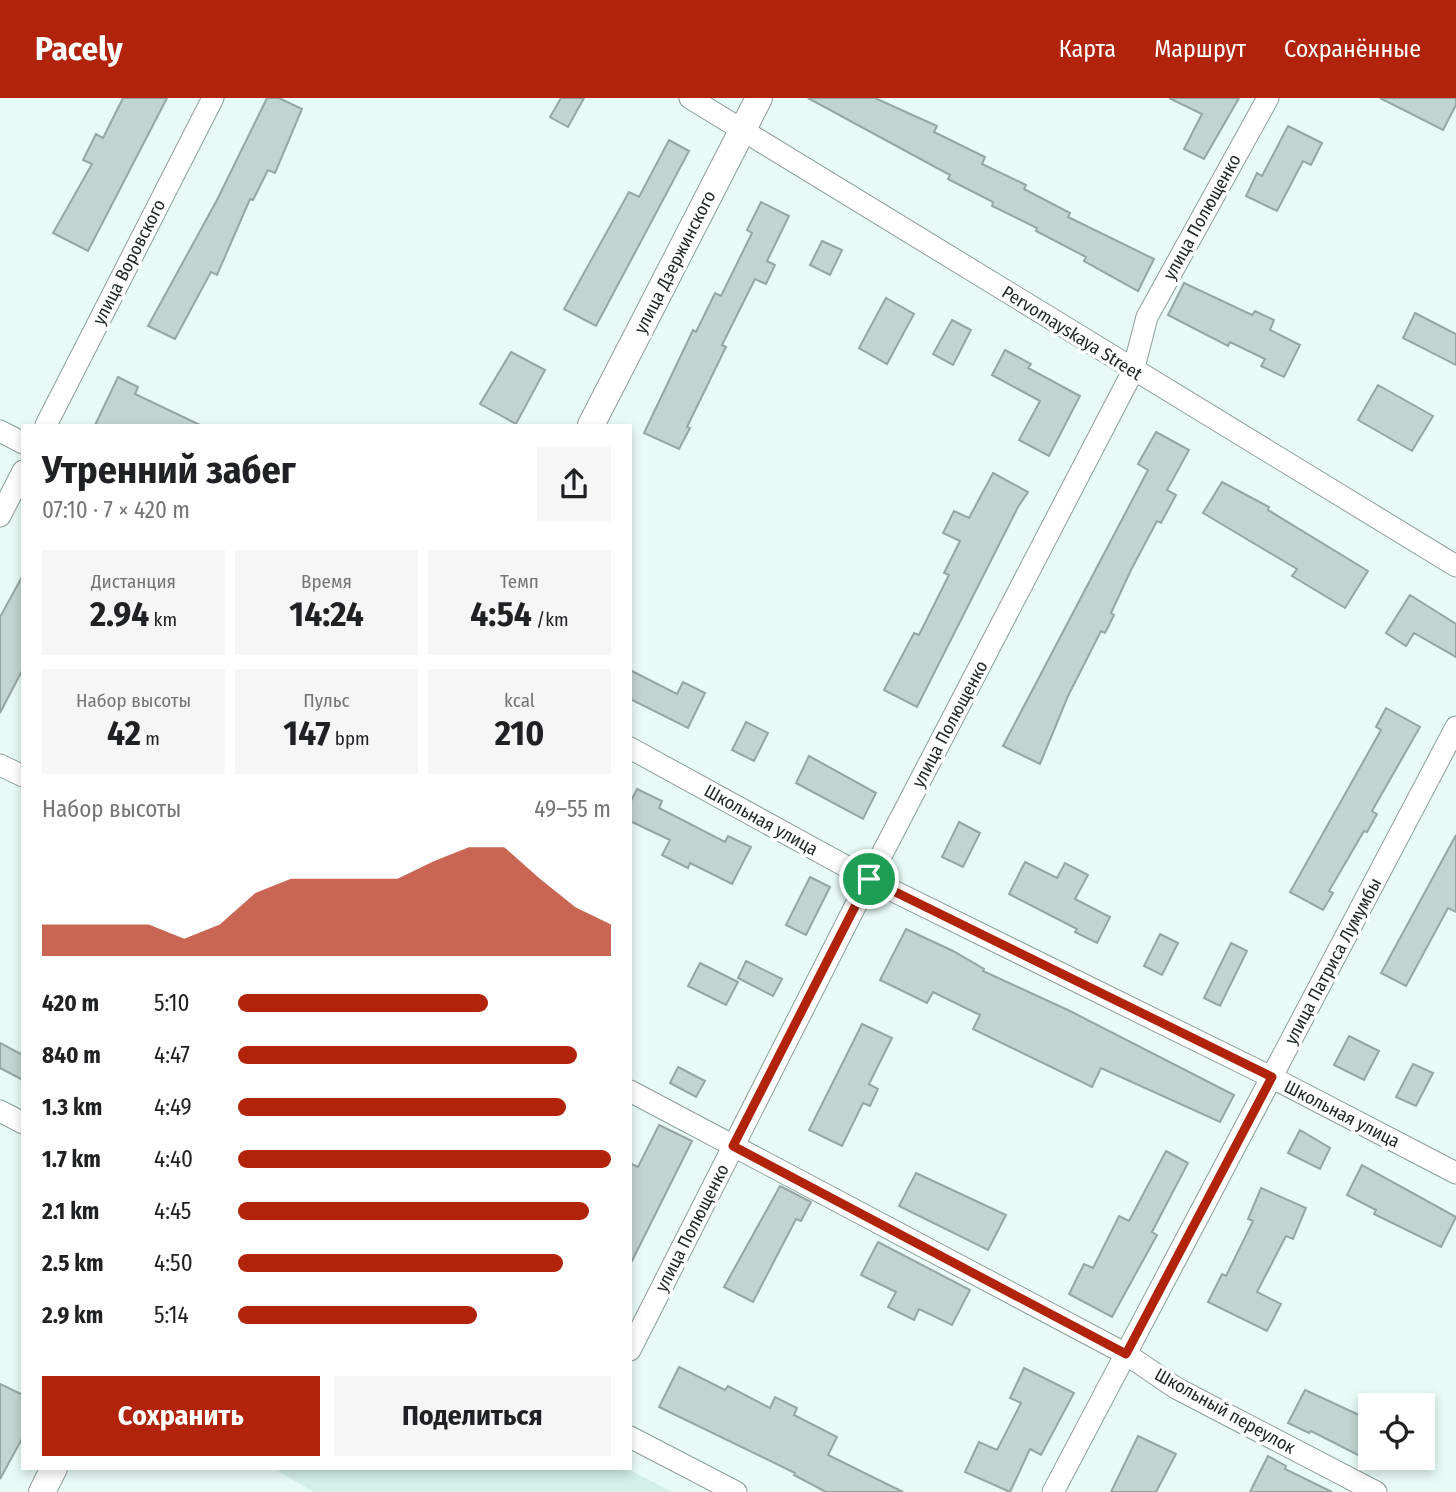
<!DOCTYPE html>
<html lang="ru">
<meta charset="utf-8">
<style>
:root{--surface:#fff;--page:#f6f6f6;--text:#202124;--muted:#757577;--accent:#b1240b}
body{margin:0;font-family:"Fira Sans Condensed",sans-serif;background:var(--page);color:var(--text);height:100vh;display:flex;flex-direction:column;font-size:26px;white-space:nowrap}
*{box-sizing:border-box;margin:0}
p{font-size:23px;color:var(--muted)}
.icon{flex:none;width:38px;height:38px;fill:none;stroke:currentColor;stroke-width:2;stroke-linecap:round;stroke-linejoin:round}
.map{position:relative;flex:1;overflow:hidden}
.drawer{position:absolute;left:21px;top:326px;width:611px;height:1046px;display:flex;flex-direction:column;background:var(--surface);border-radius:0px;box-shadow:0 4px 10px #0003}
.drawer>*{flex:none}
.controls{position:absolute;left:1358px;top:1295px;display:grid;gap:14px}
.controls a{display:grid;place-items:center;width:77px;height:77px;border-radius:0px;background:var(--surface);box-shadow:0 4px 10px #0003;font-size:35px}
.pin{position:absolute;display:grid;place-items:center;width:60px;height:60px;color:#fff;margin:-30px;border:4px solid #fff;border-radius:50%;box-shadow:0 2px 7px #0007}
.round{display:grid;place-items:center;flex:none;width:74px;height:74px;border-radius:0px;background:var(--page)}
.summary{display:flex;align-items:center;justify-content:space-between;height:119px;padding:0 21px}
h1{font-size:38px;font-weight:700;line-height:52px}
.figures{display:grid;grid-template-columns:repeat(3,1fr);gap:10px;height:119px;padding:7px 21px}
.figures div{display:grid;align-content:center;border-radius:0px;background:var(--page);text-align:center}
.figures b{font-size:35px;font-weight:700}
.figures small{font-size:19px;font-weight:400}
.figures p{font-size:19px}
.chart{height:196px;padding:14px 21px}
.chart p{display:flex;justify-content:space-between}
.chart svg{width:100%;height:126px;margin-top:7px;fill:var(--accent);opacity:.7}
.action{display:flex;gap:14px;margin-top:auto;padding:14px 21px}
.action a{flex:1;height:80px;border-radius:0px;background:var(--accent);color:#fff;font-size:28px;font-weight:700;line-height:80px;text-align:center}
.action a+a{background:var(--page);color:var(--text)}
ul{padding:0 21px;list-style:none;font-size:23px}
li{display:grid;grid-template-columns:112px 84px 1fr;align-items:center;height:52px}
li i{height:18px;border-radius:9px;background:var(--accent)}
header{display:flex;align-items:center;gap:42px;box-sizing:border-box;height:98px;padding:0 35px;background:var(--accent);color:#fff}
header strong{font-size:33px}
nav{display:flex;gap:38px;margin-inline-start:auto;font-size:24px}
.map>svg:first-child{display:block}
.built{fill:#d2efe9}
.building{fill:#c1d4d0;stroke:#95a7a3;stroke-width:2}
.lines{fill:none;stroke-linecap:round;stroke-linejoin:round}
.minor-casing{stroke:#8c9e9a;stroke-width:23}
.tertiary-casing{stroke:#8c9e9a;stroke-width:28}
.minor{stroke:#fff;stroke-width:21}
.tertiary{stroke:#fff;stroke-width:26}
.route-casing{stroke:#fff;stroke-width:14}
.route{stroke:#b1240b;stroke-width:9}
.labels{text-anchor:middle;stroke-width:7;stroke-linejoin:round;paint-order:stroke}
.street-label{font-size:18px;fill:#1f2625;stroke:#fff}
</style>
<header>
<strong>Pacely</strong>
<nav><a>Карта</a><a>Маршрут</a><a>Сохранённые</a></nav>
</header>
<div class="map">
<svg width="1456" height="1394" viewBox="0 0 1456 1394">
<rect width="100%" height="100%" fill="#e7faf6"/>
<path class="built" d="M272,1370H626L672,1394H314Z"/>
<path class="building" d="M123,0H167L88,153L53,135L92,66L83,62L96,36L103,40Z
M267,0H279L302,11L275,75L268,72L253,102L250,101L217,177L211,174L175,241L148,228L217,102Z
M561,0H584L568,29L550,19Z
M808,0H875L937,28L934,34L985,59L982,66L1026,87L1024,91L1070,115L1068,119L1154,161L1138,193L1084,163L1086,159L1036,133L1037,130L992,108L993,104L948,81L950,77Z
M1169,0H1239L1204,61L1184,51L1202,16Z
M1380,0H1456V7L1443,32Z
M1288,28L1322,45L1311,67L1303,63L1277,113L1246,98L1257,75L1262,78Z
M669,42L689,53L596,228L564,211L629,94L639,99Z
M761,104L789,118L767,163L775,167L766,186L755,181L722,247L726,249L687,329L690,330L679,351L644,335L693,232L696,234L715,195L721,198L752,135L747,132Z
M822,143L842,152L830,177L810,167Z
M1184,185L1252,217L1255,213L1274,222L1270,232L1300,247L1284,279L1261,268L1265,261L1230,244L1228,248L1168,217Z
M886,200L914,216L887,266L859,250Z
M1415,215L1456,236V267L1403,240Z
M952,222L971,232L953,267L933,256Z
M1005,252L1031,266L1028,270L1080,298L1049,358L1019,342L1040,303L992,277Z
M511,254L545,272L516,326L480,306Z
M118,279L138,289L135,296L200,327H95Z
M1378,287L1433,318L1412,353L1358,322Z
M1156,334L1189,352L1167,392L1176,397L1161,425L1157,423L1131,472L1111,515L1114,517L1105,535L1101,533L1068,598L1040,666L1003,648L1148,372L1138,366Z
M993,375L1028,394L1018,409L917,609L884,592L914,535L919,537L949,477L944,475L960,443L943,435L954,413L969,420Z
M1222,384L1269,409L1268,412L1368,473L1345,510L1292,478L1297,471L1203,415Z
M23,477V571L0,615V519Z
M1410,497L1456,526V559L1414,535L1406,548L1386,535Z
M630,572L677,596L683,584L705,595L688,630L630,601Z
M1386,610L1420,629L1372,713L1377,716L1367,734L1364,733L1329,793L1333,795L1323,812L1290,794L1381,632L1376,629Z
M746,624L768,635L754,663L732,652Z
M809,658L876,695L863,721L796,685Z
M637,691L662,703L659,710L725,744L728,738L751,749L732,786L690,765L688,770L662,757L670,742L630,723V705Z
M959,724L980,735L963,769L942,759Z
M1456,737V814L1448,810L1406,888L1381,875Z
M1025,764L1057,780L1065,765L1088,777L1075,801L1110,819L1097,845L1075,834L1077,831L1009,796Z
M810,779L830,789L806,837L786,827Z
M906,831L953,853L984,871L983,873L1070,913L1234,997L1220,1024L1101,970L1092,989L973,931L980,917L933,894L927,905L880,882Z
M1160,836L1178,845L1162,877L1144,868Z
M1231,845L1247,853L1220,908L1204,900Z
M746,863L782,881L773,898L738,880Z
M700,865L738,884L726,907L688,888Z
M862,926L892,940L869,986L878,991L870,1008L863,1005L842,1048L809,1032Z
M1349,938L1379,953L1364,982L1334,967Z
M0,945L23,957V982L0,970Z
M1413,966L1433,975L1416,1008L1396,999Z
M678,969L705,983L696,999L670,985Z
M659,1027L692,1043L630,1167V1065L638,1069Z
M1300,1032L1330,1050L1320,1071L1288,1055Z
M1166,1053L1188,1065L1152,1134L1157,1137L1112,1219L1069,1196L1084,1166L1093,1170L1119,1118L1129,1123Z
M1362,1067L1456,1119L1441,1149L1374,1116L1376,1112L1347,1097Z
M916,1075L1006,1117L988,1152L899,1108Z
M780,1088L811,1104L801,1123L796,1121L753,1204L724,1189Z
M1261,1090L1306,1110L1293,1141L1286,1138L1257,1194L1281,1206L1267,1233L1208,1204L1222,1176L1226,1178L1253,1123L1248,1121Z
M878,1144L970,1192L952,1227L919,1211L914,1222L888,1209L896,1194L861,1177Z
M679,1269L725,1292L728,1288L770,1310L775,1299L797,1310L794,1317L837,1339L828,1357L903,1394H826L794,1377L795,1375L659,1309Z
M1024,1270L1074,1295L1041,1357L1030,1351L1010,1394L965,1374L979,1344L997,1352L1021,1305L1010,1300Z
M0,1286L23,1297V1339L0,1381Z
M1305,1292L1370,1322V1363L1311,1333L1309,1335L1288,1325Z
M1138,1338L1176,1356L1156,1394H1111Z
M1268,1358L1286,1368L1285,1371L1332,1394H1250Z"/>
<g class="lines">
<g class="minor-casing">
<path id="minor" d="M690,0L1456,468
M46,327L213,0
M0,333L23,345
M0,418L23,373
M630,650L869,781L1271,979L1456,1075
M0,667L23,678
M630,993L1126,1256L1176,1290L1376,1394
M0,1013L23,1025
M630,1252L869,781L1133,273L1147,219L1268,0
M630,1339L736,1394
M1053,1394L1456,629"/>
</g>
<g class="tertiary-casing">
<path id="tertiary" d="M591,327L759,0
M42,1394L54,1370"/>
</g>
<use href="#minor" class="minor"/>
<use href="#tertiary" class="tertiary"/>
</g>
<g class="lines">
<g class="route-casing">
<path id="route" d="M869,781L1272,979L1126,1256L733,1048Z"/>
</g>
<use href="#route" class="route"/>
</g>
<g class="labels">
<g class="street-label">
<text transform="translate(1202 119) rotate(-61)" y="6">улица Полющенко</text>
<text transform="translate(129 164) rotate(-63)" y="6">улица Воровского</text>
<text transform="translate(675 164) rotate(-63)" y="6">улица Дзержинского</text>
<text transform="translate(1072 235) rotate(32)" y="6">Pervomayskaya Street</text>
<text transform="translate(950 626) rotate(-62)" y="6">улица Полющенко</text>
<text transform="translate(761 722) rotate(29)" y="6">Школьная улица</text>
<text transform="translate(1333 863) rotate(-62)" y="6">улица Патриса Лумумбы</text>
<text transform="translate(1342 1016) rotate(27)" y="6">Школьная улица</text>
<text transform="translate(692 1130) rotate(-63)" y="6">улица Полющенко</text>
<text transform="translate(1225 1313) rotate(29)" y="6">Школьный переулок</text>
</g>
</g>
</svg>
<div class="controls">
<a><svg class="icon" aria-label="locate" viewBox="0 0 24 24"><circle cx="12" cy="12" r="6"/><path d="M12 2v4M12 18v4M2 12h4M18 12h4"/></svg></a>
</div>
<div class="pin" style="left:869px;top:781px;background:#1e9e55"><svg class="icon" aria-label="arrive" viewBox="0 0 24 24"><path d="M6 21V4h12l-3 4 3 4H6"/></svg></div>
<section class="drawer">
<div class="summary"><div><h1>Утренний забег</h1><p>07:10 · 7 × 420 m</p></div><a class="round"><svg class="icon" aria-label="share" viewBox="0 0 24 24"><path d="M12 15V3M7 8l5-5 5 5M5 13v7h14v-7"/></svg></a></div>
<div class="figures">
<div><p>Дистанция</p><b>2.94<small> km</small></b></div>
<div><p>Время</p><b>14:24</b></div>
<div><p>Темп</p><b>4:54<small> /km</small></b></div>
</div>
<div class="figures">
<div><p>Набор высоты</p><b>42<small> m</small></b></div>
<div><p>Пульс</p><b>147<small> bpm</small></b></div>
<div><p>kcal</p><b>210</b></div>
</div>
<div class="chart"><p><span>Набор высоты</span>49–55 m</p>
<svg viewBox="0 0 160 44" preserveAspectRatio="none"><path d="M0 44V33L10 33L20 33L30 33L40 38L50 33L60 22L70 17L80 17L90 17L100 17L110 11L120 6L130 6L140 17L150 27L160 33V44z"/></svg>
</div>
<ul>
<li><b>420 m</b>5:10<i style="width:67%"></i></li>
<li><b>840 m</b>4:47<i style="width:91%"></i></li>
<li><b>1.3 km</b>4:49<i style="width:88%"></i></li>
<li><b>1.7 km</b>4:40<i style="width:100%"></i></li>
<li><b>2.1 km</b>4:45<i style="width:94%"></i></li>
<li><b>2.5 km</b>4:50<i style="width:87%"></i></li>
<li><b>2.9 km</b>5:14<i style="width:64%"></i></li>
</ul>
<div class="action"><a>Сохранить</a><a>Поделиться</a></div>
</section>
</div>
